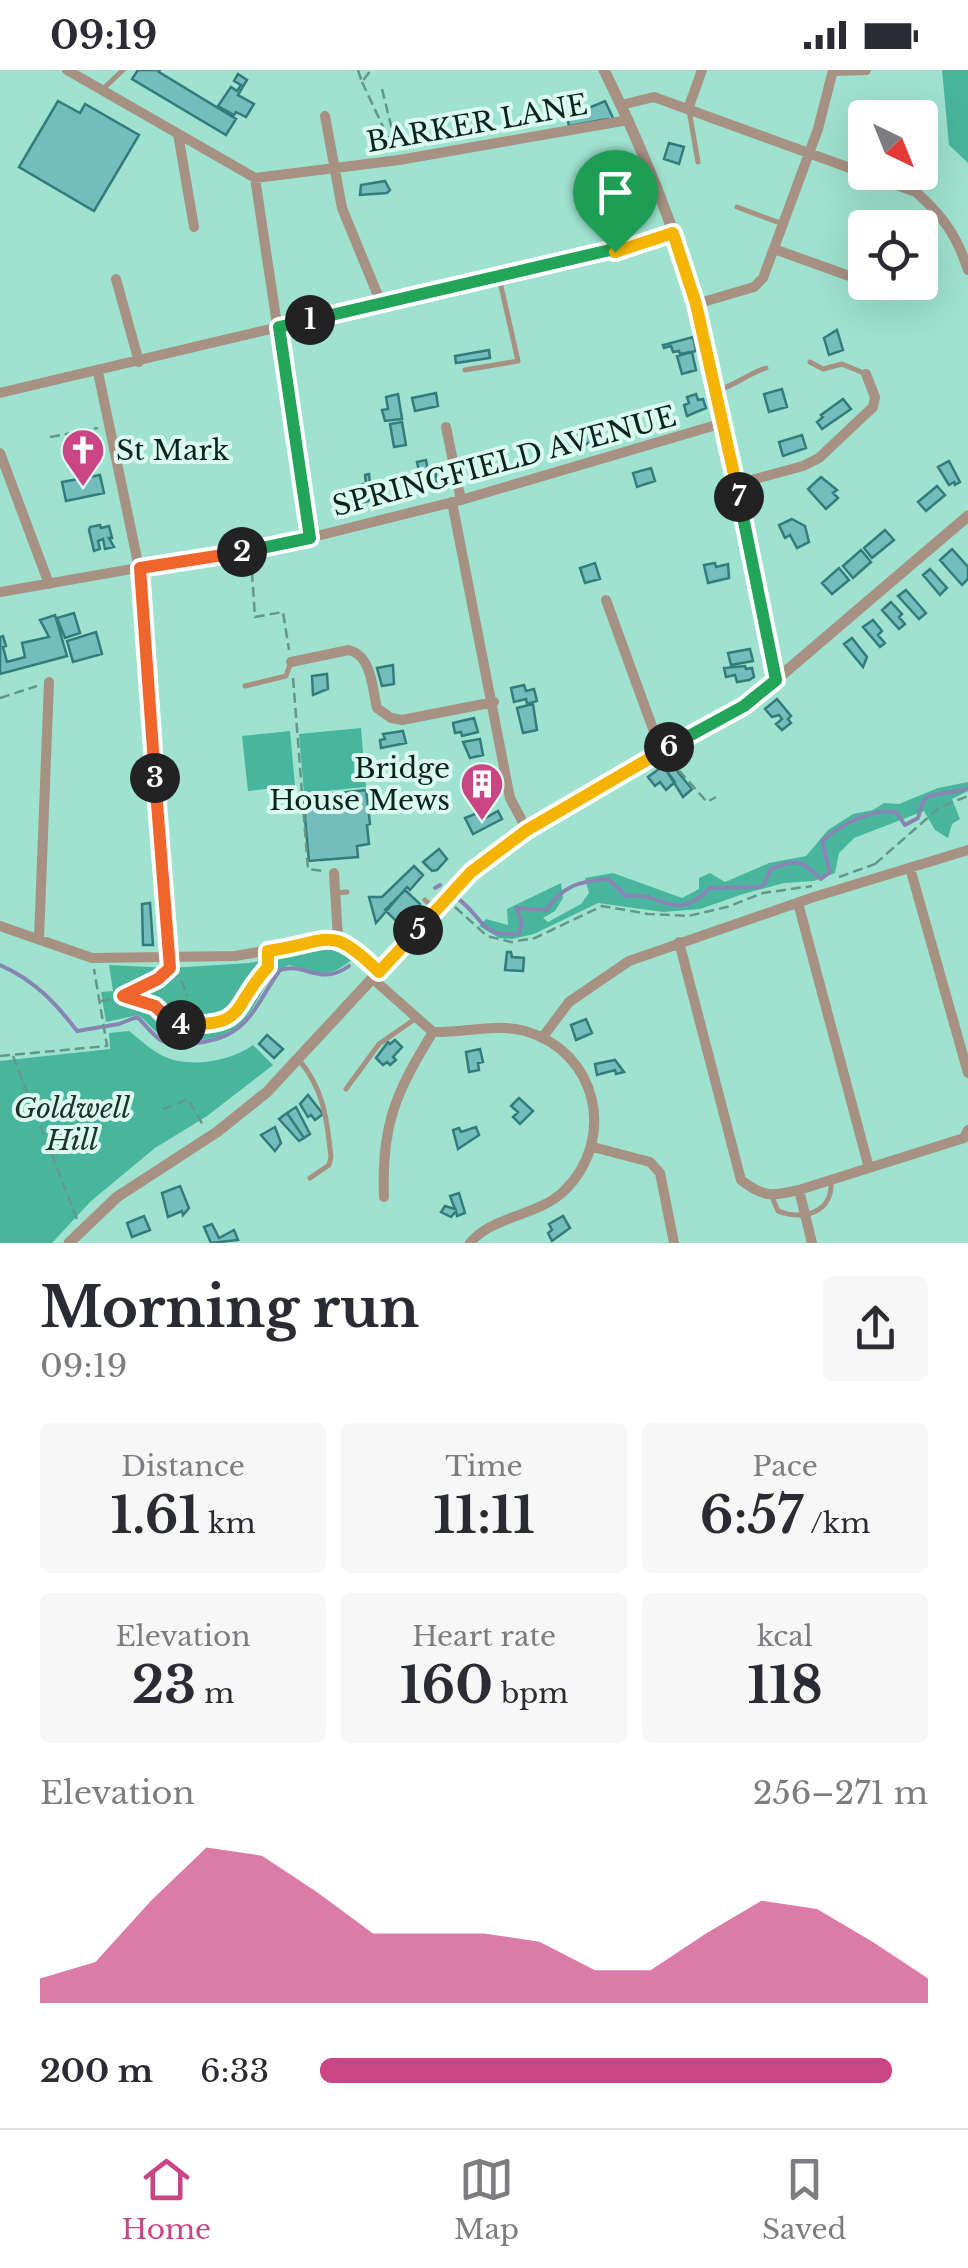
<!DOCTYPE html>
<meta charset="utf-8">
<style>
:root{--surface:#fff;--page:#f7f7f7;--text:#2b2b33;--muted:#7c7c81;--line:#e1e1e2;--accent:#cb4484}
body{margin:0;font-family:"Libre Baskerville",serif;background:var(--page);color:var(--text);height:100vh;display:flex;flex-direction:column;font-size:38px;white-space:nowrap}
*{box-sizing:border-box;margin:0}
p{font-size:32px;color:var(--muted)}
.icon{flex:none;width:55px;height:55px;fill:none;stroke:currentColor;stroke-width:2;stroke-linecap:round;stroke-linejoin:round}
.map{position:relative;height:1173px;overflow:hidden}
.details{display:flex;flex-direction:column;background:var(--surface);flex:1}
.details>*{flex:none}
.needle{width:65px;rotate:137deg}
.buttons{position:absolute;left:848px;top:30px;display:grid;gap:20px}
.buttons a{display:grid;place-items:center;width:90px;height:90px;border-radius:10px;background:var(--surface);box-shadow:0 10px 40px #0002;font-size:50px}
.pin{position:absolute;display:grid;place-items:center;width:85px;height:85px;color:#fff;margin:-102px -42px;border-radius:50% 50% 50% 0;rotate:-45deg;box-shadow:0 0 10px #0007}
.pin .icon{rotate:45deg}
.km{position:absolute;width:50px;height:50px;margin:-25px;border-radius:50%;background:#222;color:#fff;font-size:28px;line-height:50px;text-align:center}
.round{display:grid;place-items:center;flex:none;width:105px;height:105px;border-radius:10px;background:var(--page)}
.overview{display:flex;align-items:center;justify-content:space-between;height:170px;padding:0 40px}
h1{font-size:55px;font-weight:800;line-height:75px}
.figures{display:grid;grid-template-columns:repeat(3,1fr);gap:15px;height:170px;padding:10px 40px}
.figures div{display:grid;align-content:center;border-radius:10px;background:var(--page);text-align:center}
.figures b{font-size:50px;font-weight:800}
.figures small{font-size:28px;font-weight:400}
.figures p{font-size:28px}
.chart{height:280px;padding:20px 40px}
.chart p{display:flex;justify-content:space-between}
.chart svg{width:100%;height:180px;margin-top:10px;fill:var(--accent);opacity:.7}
ul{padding:0 40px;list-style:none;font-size:32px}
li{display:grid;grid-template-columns:160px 120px 1fr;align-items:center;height:75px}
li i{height:25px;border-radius:12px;background:var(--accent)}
.status{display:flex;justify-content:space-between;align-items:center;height:70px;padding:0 50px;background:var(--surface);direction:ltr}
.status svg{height:28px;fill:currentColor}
.menu{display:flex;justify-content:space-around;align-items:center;height:140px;border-top:2px solid var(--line);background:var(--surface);font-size:28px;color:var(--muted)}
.menu a{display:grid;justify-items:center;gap:5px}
.menu .current{color:var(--accent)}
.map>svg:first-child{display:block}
.green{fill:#47b69c}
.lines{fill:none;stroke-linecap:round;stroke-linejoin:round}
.stream{stroke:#8885b5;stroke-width:4}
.building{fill:#75bdbc;stroke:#337c7c;stroke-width:2.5}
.path{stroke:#649789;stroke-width:2.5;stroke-dasharray:10 5;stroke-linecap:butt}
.service{stroke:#a69183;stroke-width:5}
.minor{stroke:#a69183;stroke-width:10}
.tertiary{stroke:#a69183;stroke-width:11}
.split-1-casing{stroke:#fff;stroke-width:20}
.split-2-casing{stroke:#fff;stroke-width:20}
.split-3-casing{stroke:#fff;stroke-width:20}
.split-4-casing{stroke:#fff;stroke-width:20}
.split-5-casing{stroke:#fff;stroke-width:20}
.split-6-casing{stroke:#fff;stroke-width:20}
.split-7-casing{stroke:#fff;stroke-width:20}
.split-8-casing{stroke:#fff;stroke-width:20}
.split-1{stroke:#22a559;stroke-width:12}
.split-2{stroke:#22a559;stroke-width:12}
.split-3{stroke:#f0652b;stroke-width:12}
.split-4{stroke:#f0652b;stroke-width:12}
.split-5{stroke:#f5b400;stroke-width:12}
.split-6{stroke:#f5b400;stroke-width:12}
.split-7{stroke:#22a559;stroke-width:12}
.split-8{stroke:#f5b400;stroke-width:12}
.labels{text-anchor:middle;stroke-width:8;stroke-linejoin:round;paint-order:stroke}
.street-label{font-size:28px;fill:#08241e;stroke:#dbfbf1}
.poi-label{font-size:28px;fill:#08241e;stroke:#dbfbf1;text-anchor:start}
.park-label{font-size:28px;font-style:italic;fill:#1b322b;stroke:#dbfbf1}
</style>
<div class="status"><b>09:19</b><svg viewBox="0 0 49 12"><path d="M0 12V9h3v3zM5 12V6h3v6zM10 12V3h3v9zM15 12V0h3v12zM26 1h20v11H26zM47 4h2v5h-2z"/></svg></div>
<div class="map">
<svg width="968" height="1173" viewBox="0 0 968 1173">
<rect width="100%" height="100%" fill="#9fe2cf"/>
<path class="green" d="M942,0H968V93L949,75Z
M361,658L366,717L304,723L299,664Z
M290,661L295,716L248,721L242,666Z
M968,712V721L952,729L960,749L952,754L948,768L935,760L924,741L854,768L839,783L835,803L814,811L784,813L743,824L700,839L663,842L598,833L534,864L512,869L499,868L479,856L486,849L508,855L507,839L561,813L563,828L555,841L543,848L548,852L581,834L589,823L585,808L613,803L682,828L699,819V808L710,803L725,812L769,793L806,786L828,760L853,744L873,740L884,733L899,734L938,718Z
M329,878L347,881L355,887C327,911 321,903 289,895C251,911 263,963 201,970C191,971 178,973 169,970C156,966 149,952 138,945L106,952L101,922L113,921L109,895L170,898L249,893Z
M129,961C139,969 150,979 161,985C187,999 230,992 253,975L273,995L207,1046L155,1078L91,1131L52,1173H0V991L110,979L109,963Z"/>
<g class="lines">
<path class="stream" d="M435,818L440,815
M457,828C485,848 478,867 519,864L522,853L516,838L546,840C563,816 579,811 608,809L626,826C664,821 674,855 710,818L760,817L765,813L770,799C798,790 799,788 821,809L830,802L822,771C840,755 872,738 896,742L905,755L918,748L923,731L929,726L968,719
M0,895C34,910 55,932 77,961L119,954L137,947C145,954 151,963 159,969C171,977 185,975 197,973C249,967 253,938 280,900C306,892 320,917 349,896"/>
</g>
<path class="building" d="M138,0H160L159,2L236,49L226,65L132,9Z
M238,4L247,10L238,25L254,34L246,47L236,42L234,45L218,36L231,17L237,21L241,15L234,11Z
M58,31L80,43L85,34L139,65L94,141L19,97Z
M605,31L613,48L569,56L567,47Z
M669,73L684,77L679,94L664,89Z
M385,111L390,120L387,123L360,125L361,115Z
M837,260L843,280L829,285L824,268Z
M693,267L696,281L680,284L679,281L673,282L671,276L664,278L663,275Z
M489,280L490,288L456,293L455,286Z
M692,282L696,300L682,304L677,286Z
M782,319L787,337L769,342L764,324Z
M436,323L438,336L415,341L412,328Z
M398,324L402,349L385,351L382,340L388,339L386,327Z
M696,324L698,330L703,329L706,338L687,346L684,335L689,333L687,327Z
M843,329L851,339L822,359L817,352L823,347L821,345Z
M402,352L406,375L394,377L390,354Z
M583,357L584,361L599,357L602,368L581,376L576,359Z
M802,365L806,378L783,386L779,372Z
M426,390L428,401L435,400L437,411L422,415L417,392Z
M949,391L960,412L955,415L954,412L949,415L938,397Z
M651,398L655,411L637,417L633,403Z
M369,404L370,415L380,413L382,428L368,430L365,405Z
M100,405L104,423L66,431L62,412Z
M821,407L837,420L833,423L838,428L826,439L808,419Z
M364,414L368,431L351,435L348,418Z
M937,416L945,425L926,441L918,432Z
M792,449L805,456L809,472L797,478L790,465L785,468L779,455Z
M100,455L101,458L109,456L112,468H109L114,477L105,479L103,469L98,471L100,479L94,481L89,460L90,457Z
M885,460L894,470L872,488L864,478Z
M952,479L968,497V509L962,515L940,490Z
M861,480L871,492L853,508L843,496Z
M595,493L600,509L585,513L580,498Z
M715,493L716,497L728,494L729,508L708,513L704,495Z
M839,498L849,510L832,524L822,513Z
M930,499L947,518L940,525L923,505Z
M906,520L926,543L919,549L898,526Z
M891,532L902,544L899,547L905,554L899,559L882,540Z
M74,543L80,563L65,568L57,548Z
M55,545L67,586L0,604V567L3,566L6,576L3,577L7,592L25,587L22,573L49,567L40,550Z
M873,550L882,561L878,565L885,573L880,577L863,557Z
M96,562L102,584L73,592L67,571Z
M852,568L867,587L863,597L844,574Z
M750,579L753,591L731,595L728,583Z
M393,595L394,614L382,616L377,598Z
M745,596L746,599L752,598L754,607L749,610L737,612L735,605L726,607L724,598Z
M327,604L328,619L313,625L312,606Z
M524,615L526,621L534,619L537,631L527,634L526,629L514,632L511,618Z
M777,629L791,646L788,649L791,653L782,660L776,654L782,649L779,645L772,647L765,639Z
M533,634L537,660L523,663L517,638Z
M474,648L478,662L462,666L461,662L455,663L453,653Z
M403,661L406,673L381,678L380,670L385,669L383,664Z
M480,669L483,685L470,688L463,672Z
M672,695L692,719L683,727L666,700Z
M663,696L675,712L666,720L660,712L655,716L648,707Z
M483,714L486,730L473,732L469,730L468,724H464L463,717Z
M366,720L370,754L367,755L369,774L357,776L358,787L309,791L303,727Z
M498,741L502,749L473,764L465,748L480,742L481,748L487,747Z
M439,779L447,789L437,800L432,801L423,792Z
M414,796L423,805L410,820L407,817L376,853L369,827H382Z
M405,820L420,834L400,855L385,840Z
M150,833L153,875H143L142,834Z
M507,882H511L512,887L524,888L523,901L505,900Z
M586,949L592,963L576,970L571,955Z
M267,965L283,979L274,988L259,974Z
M395,970L402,977L393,987L396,990L390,995L387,992L383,995L376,988L388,972L390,974Z
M480,979L483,992L478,993L479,1000L469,1002L466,982Z
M615,990L624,1002L616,1004L615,1000L597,1005L595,994Z
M308,1025L323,1044L315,1050L311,1045L308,1047L300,1034Z
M519,1028L533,1041L520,1054L513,1047L518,1042L511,1036Z
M296,1037L310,1064L304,1068L287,1043Z
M287,1043L304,1068L299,1071L279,1049Z
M275,1057L281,1073L275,1081L261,1065Z
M476,1057L479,1065L458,1079L453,1060L459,1058L461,1062Z
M180,1116L189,1138L183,1145L182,1141L168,1147L162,1123Z
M459,1123L465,1143L457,1146L456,1141L451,1147L441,1142L445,1136L455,1139L450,1126Z
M144,1146L150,1160L132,1167L127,1153Z
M563,1146L570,1158L552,1171L548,1163L552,1160L549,1154Z
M212,1154L219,1168L234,1160L238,1170L211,1173L204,1157Z"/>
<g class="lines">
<path class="path" d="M358,0L362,12L371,0
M362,12L393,78
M382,19L397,80
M617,181L662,167
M50,367L98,358
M251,487L255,547L283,542L289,580
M293,608L308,799L323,801
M0,628L37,616
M669,689L707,732L716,727
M875,794L940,737L968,726
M839,807L875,794
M455,837L487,866L511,872L535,868L602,836L648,844L688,846L727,837L763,823L812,816
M171,899L183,914L187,926
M124,926L158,909L169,900
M101,931L123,927L141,931L155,936L170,951L181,955L220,953L241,939L250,915L269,893
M0,986L107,976L94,899
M13,986L77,1149
M163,1039L188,1029L204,1057"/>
<path class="service" d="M102,20L123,0
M689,40L698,92
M737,137L780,153
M810,292L823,299L842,294L866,304
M465,300L518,291L499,207
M719,320C737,314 748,304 766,298
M245,616L286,606L291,592
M335,823L347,822
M425,830L434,838
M396,859L406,869
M299,990C324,1019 327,1050 331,1087L329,1095L310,1108
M346,1019L379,974L415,949
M772,1127L778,1141C802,1151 833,1143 831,1112"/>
<path class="minor" d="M67,0L255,108L399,90L628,50
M833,1L866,0
M621,35L654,27L916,122C943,146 957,166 968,200
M688,39L702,0
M325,46L342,138L381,233
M178,64L194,157
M255,108L309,468
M774,179L855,208
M116,209L139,292
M696,234L754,217L763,208L818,59L833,0
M98,302L139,498L170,889
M0,323L609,179
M446,357L461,430
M0,383L49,514
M737,414L803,396L819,388L873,337L875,327L866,304
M452,432L510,728L527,760
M0,522L309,468L461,430L723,353
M606,530L661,681
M291,592L349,580C372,586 372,618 377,638L391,648L402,650L494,632
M910,798L968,1003
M334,803L338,868
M798,833L869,1098
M0,856L92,888L235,886L338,868L351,875L379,902
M39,868L49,612
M679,872L741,1110C764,1128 772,1126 799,1120L964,1068L968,1060
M373,909L433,962C463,963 496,953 525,961C598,982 617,1069 564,1121C537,1147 493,1145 470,1173
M542,968L569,932L629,891L814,827L968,780
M593,1077L650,1092L660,1103L674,1173
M799,1120L812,1173
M384,1127C381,1055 396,1022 433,962"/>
<path class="tertiary" d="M604,0C641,75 674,154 696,235C729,358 751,485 776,610
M69,1173L117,1127L217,1062L267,1022L471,802L552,744L744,637L968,446"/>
</g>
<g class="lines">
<g class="split-1-casing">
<path id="split-1" d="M310,250L610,180L615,182"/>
</g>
<g class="split-2-casing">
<path id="split-2" d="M242,482L310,468L279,257L310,250"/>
</g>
<g class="split-3-casing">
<path id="split-3" d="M155,708L140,498L242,482"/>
</g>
<g class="split-4-casing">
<path id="split-4" d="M155,708L170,898L158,909L123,926L155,936L170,951L181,955"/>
</g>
<g class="split-5-casing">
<path id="split-5" d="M181,955C250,955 229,939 268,897V881C331,872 329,853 379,902L418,860"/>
</g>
<g class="split-6-casing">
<path id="split-6" d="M418,860L471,802L527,760L669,677"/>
</g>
<g class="split-7-casing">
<path id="split-7" d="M669,677L744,636L776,610L739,427"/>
</g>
<g class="split-8-casing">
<path id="split-8" d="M615,182L673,163L696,234L739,427"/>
</g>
<use href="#split-1" class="split-1"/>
<use href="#split-2" class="split-2"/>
<use href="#split-3" class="split-3"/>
<use href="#split-4" class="split-4"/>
<use href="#split-5" class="split-5"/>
<use href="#split-6" class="split-6"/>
<use href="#split-7" class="split-7"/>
<use href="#split-8" class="split-8"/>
</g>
<defs>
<g id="church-pin" transform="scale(2.25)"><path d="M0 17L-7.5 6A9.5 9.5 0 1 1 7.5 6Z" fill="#cb4484" stroke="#dbfbf1"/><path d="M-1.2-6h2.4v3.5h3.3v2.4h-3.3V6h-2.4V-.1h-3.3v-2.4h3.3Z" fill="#fff"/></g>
<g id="building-pin" transform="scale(2.25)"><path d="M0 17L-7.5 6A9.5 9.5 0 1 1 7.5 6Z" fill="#cb4484" stroke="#dbfbf1"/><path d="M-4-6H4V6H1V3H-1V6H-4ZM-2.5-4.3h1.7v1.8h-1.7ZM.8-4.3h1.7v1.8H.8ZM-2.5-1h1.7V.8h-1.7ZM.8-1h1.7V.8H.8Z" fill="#fff"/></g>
</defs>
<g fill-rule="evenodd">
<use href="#church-pin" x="83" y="380"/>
<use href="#building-pin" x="482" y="714"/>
</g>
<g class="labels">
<g class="street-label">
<text transform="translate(477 53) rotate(-10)" y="10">BARKER LANE</text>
<text transform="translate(504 391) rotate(-15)" y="10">SPRINGFIELD AVENUE</text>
</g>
<g class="poi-label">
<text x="116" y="390">St Mark</text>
<text x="450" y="708" text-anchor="end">Bridge<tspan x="450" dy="32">House Mews</tspan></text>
</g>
<g class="park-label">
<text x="72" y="1048">Goldwell<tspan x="72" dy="32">Hill</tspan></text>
</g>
</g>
</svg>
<div class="buttons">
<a><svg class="needle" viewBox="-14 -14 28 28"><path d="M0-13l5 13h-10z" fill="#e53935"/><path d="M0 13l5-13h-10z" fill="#7c7c81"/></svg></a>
<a><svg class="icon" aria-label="locate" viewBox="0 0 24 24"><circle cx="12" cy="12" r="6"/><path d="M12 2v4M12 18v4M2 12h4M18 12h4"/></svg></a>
</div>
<div class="pin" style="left:615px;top:182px;background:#1e9e55"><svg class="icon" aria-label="arrive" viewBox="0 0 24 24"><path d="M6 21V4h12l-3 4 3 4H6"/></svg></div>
<b class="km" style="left:310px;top:250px">1</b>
<b class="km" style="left:242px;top:482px">2</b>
<b class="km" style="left:155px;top:708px">3</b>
<b class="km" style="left:181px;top:955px">4</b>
<b class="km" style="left:418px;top:860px">5</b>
<b class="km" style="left:669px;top:677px">6</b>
<b class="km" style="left:739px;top:427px">7</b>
</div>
<section class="details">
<div class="overview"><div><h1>Morning run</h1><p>09:19</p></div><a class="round"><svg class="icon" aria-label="share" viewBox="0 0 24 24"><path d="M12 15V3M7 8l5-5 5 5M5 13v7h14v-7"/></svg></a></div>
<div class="figures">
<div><p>Distance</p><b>1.61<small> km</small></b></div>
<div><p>Time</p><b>11:11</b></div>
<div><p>Pace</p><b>6:57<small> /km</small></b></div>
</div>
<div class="figures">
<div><p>Elevation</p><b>23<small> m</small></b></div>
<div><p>Heart rate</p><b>160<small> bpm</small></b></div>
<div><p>kcal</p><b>118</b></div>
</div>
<div class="chart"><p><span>Elevation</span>256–271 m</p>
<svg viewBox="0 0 160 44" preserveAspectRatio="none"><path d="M0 44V38L10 34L20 19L30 6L40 8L50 17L60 27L70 27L80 27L90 29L100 36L110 36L120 27L130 19L140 21L150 29L160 38V44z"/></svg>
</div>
<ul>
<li><b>200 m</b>6:33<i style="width:94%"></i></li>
</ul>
</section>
<nav class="menu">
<a class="current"><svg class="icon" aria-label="home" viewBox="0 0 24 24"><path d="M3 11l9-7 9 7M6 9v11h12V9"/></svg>Home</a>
<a><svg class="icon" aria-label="map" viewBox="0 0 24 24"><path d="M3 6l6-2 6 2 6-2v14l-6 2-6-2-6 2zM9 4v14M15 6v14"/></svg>Map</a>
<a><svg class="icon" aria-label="saved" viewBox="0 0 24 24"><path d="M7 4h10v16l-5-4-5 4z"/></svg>Saved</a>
</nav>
